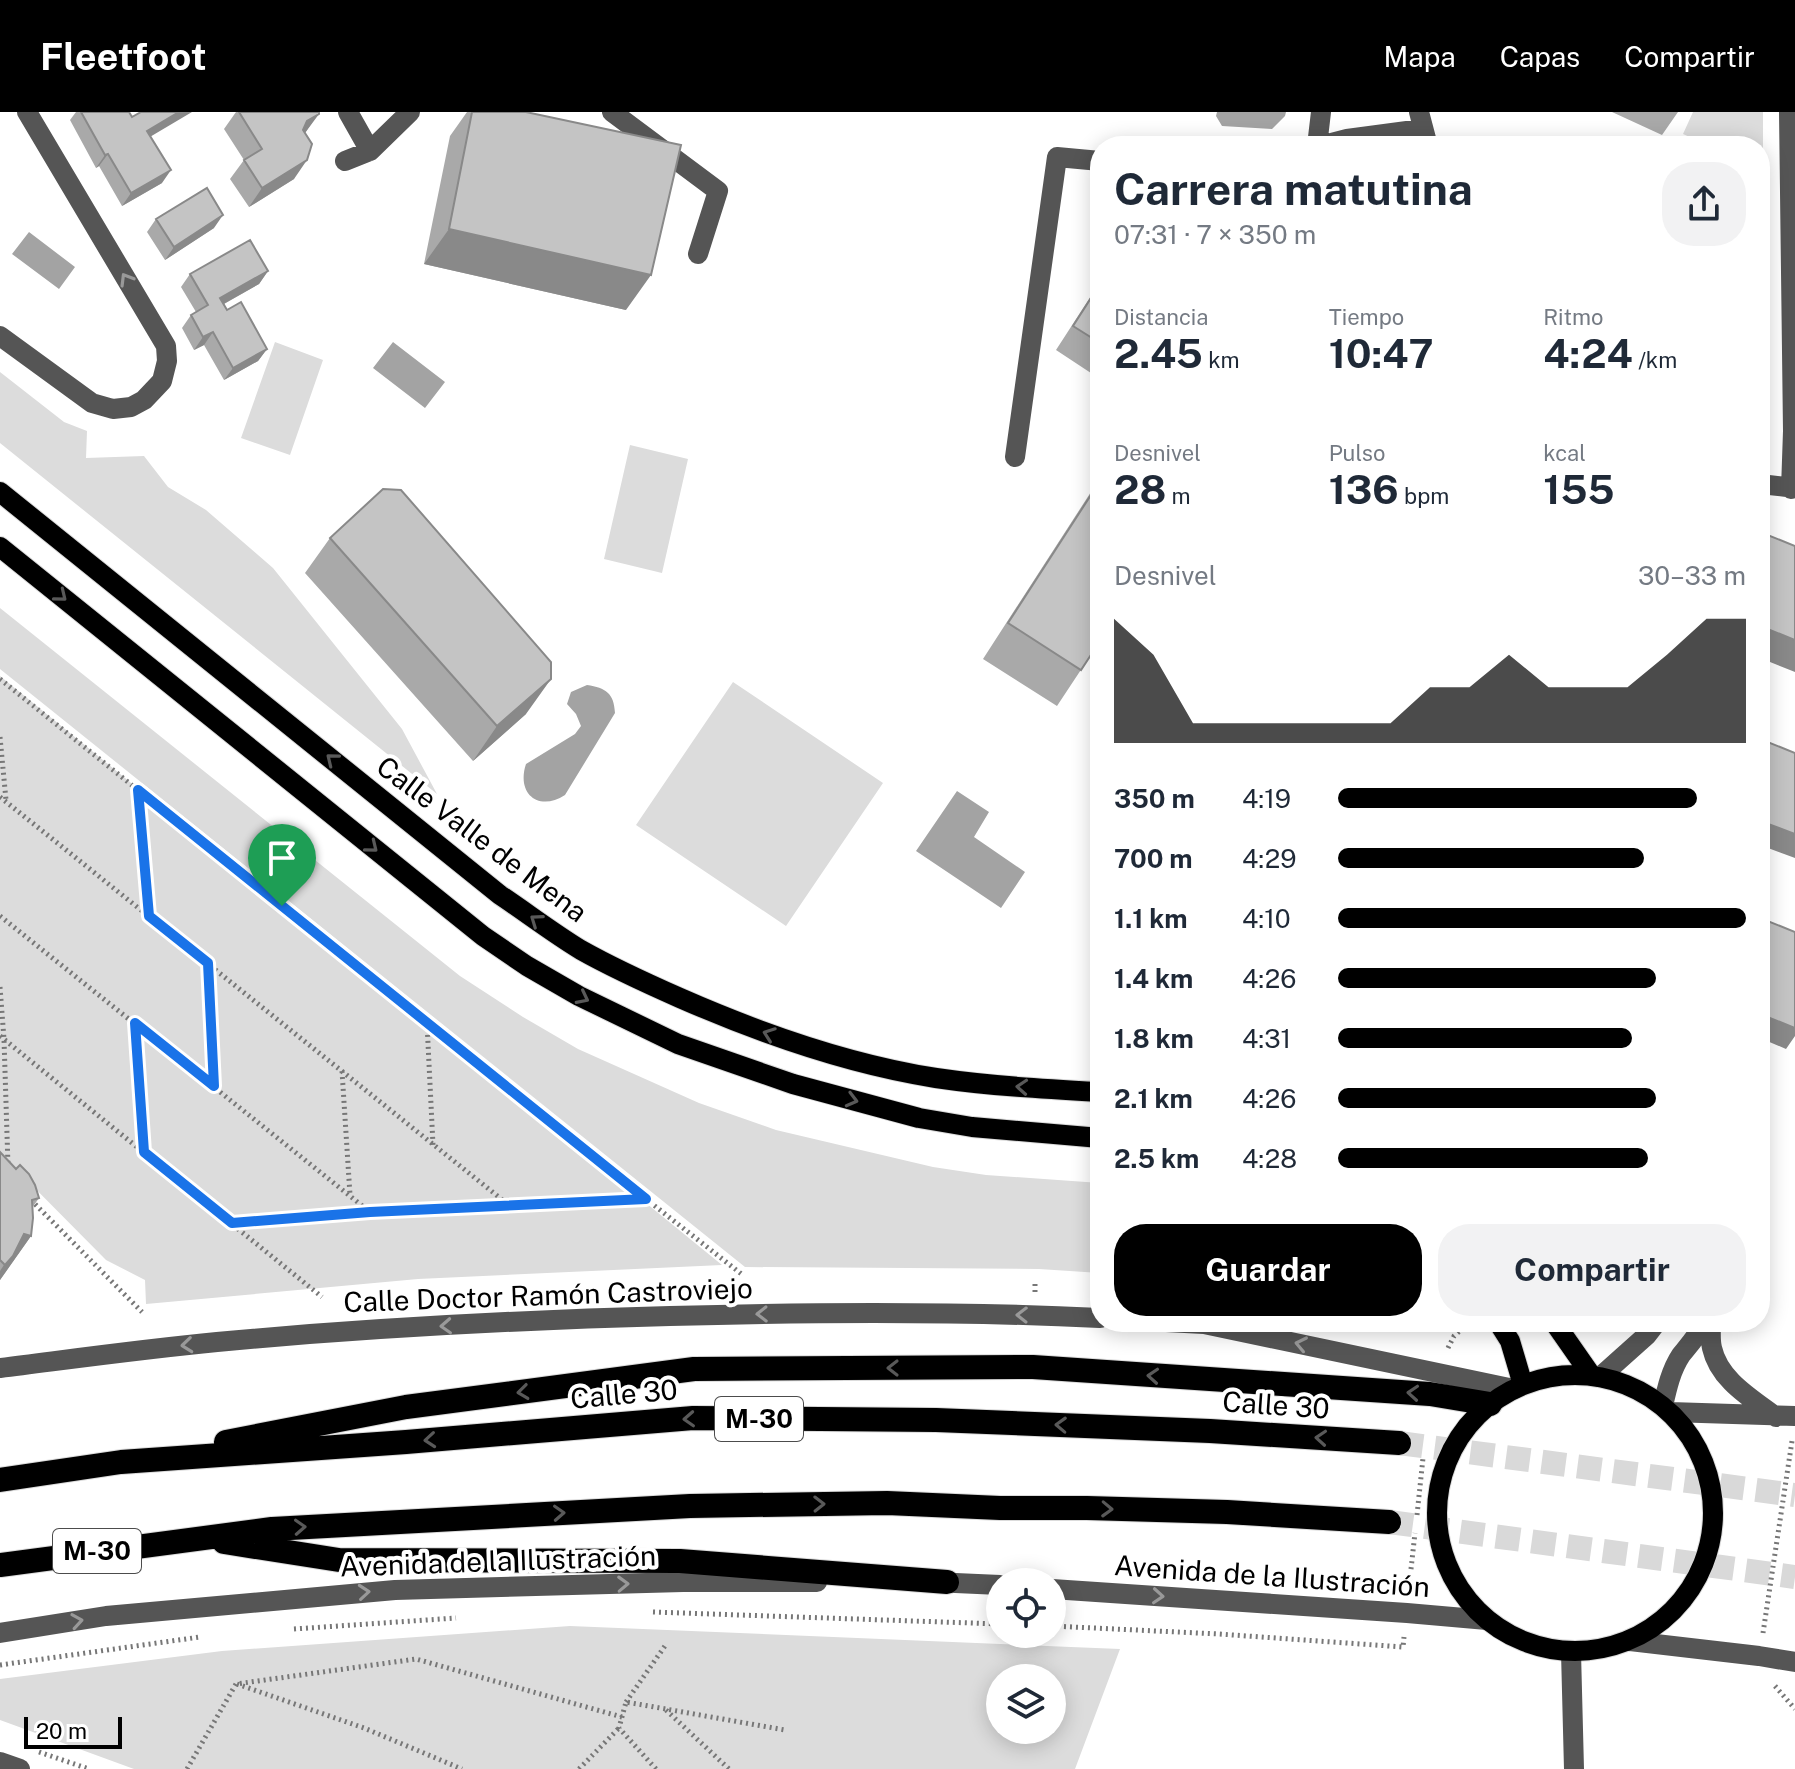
<!DOCTYPE html>
<html lang="es">
<meta charset="utf-8">
<style>
:root{--surface:#fff;--page:#f2f2f3;--text:#1f2937;--muted:#747a83;--accent:#000}
body{margin:0;font-family:"Public Sans",sans-serif;background:var(--page);color:var(--text);height:100vh;display:flex;flex-direction:column;font-size:30px;white-space:nowrap}
*{box-sizing:border-box;margin:0}
p{font-size:26px;color:var(--muted)}
.icon{flex:none;width:44px;height:44px;fill:none;stroke:currentColor;stroke-width:2;stroke-linecap:round;stroke-linejoin:round}
.map{position:relative;flex:1;overflow:hidden}
.side{position:absolute;left:1090px;top:24px;width:680px;height:1196px;display:flex;flex-direction:column;background:var(--surface);border-radius:32px;box-shadow:0 4px 20px #0003}
.side>*{flex:none}
.buttons{position:absolute;left:986px;top:1456px;display:grid;gap:16px}
.buttons a{display:grid;place-items:center;width:80px;height:80px;border-radius:50%;background:var(--surface);box-shadow:0 4px 20px #0003;font-size:40px}
.scale{position:absolute;left:24px;bottom:20px;width:98px;box-sizing:border-box;padding-left:8px;border:4px solid #000;border-top:0;font-size:22px;line-height:28px;white-space:nowrap;color:#000;-webkit-text-stroke:6px #fff;paint-order:stroke}
.pin{position:absolute;display:grid;place-items:center;width:68px;height:68px;color:#fff;margin:-82px -34px;border-radius:50% 50% 50% 0;rotate:-45deg;box-shadow:0 0 8px #0007}
.pin .icon{rotate:45deg}
.round{display:grid;place-items:center;flex:none;width:84px;height:84px;border-radius:32px;background:var(--page)}
.headline{display:flex;align-items:center;justify-content:space-between;height:136px;padding:0 24px}
h1{font-size:44px;font-weight:700;line-height:60px}
.figures{display:grid;grid-template-columns:repeat(3,1fr);gap:12px;height:136px;padding:8px 24px}
.figures div{display:grid;align-content:center}
.figures b{font-size:40px;font-weight:700}
.figures small{font-size:22px;font-weight:400}
.figures p{font-size:22px}
.chart{height:224px;padding:16px 24px}
.chart p{display:flex;justify-content:space-between}
.chart svg{width:100%;height:144px;margin-top:8px;fill:var(--accent);opacity:.7}
.cta{display:flex;gap:16px;margin-top:auto;padding:16px 24px}
.cta a{flex:1;height:92px;border-radius:32px;background:var(--accent);color:#fff;font-size:32px;font-weight:700;line-height:92px;text-align:center}
.cta a+a{background:var(--page);color:var(--text)}
ul{padding:0 24px;list-style:none;font-size:26px}
li{display:grid;grid-template-columns:128px 96px 1fr;align-items:center;height:60px}
li i{height:20px;border-radius:10px;background:var(--accent)}
header{display:flex;align-items:center;gap:48px;box-sizing:border-box;height:112px;padding:0 40px;background:var(--accent);color:#fff}
header strong{font-size:38px}
nav{display:flex;gap:44px;margin-inline-start:auto;font-size:28px}
.map>svg:first-child{display:block}
.green{fill:#dcdcdc;fill-rule:evenodd}
.water{fill:#a3a3a3}
.lines{fill:none;stroke-linecap:round;stroke-linejoin:round}
.highway-tunnel{stroke:#d9d9d9;stroke-width:24;stroke-dasharray:24 12;stroke-linecap:butt}
.major-casing{stroke:#dbdbdb;stroke-width:22}
.highway-casing{stroke:#dbdbdb;stroke-width:26}
.path{stroke:#777;stroke-width:5;stroke-dasharray:2 4;stroke-linecap:butt}
.minor{stroke:#555;stroke-width:20}
.major{stroke:#000;stroke-width:20}
.highway{stroke:#000;stroke-width:24}
.wall{fill:#a9a9a9}
.shaded-wall{fill:#898989}
.building{fill:#c4c4c4;stroke:#898989;stroke-width:2}
.oneway{stroke:#999}
.oneway2{stroke:#595959}
.route-casing{stroke:#fff;stroke-width:16}
.route{stroke:#1a73e8;stroke-width:10}
.labels{text-anchor:middle;stroke-width:8;stroke-linejoin:round;paint-order:stroke}
.shield{fill:#fff;stroke:#4c4c4c;stroke-width:2}
.shield-label{font-size:26px;font-weight:bold;fill:#000}
.street-label{font-size:28px;fill:#000;stroke:#fff}
</style>
<header>
<strong>Fleetfoot</strong>
<nav><a>Mapa</a><a>Capas</a><a>Compartir</a></nav>
</header>
<div class="map">
<svg width="1795" height="1657" viewBox="0 0 1795 1657">
<rect width="100%" height="100%" fill="#fff"/>
<path class="green" d="M1693,0H1763V51H1760V34H1710L1683,22Z
M1760,111L1768,343L1760,345Z
M275,230L323,248L290,343L241,326Z
M0,260L64,310L87,319L86,346L144,344L168,375L206,398L273,456L402,617L437,682L0,331Z
M630,333L688,347L662,461L604,447Z
M0,496L460,864L523,905L578,937L699,991L776,1018L933,1055L986,1063L1100,1071V1161L1039,1157L745,1155L0,557Z
M0,564L722,1153L418,1167L146,1192L145,1168L106,1148L0,1041Z
M733,570L883,671L786,814L636,713Z
M570,1514L1120,1537L1075,1657H134L0,1608V1567L222,1539ZM1000,1566H1052V1618H1000Z"/>
<path class="water" d="M1217,0H1286L1285,4L1272,17L1222,14L1216,4Z
M29,120L75,155L59,177L12,142Z
M393,230L445,270L425,296L373,256Z
M587,573C606,576 614,581 615,601L565,683C539,700 516,682 526,652L575,622L581,614L576,602L567,592L571,580Z
M957,679L989,700L974,725L1025,760L1001,796L916,739Z"/>
<g class="lines">
<path class="highway-tunnel" d="M1399,1331L1795,1383
M1389,1410L1795,1465"/>
<g class="major-casing">
<path id="major" d="M0,380L500,783C527,801 553,821 581,838C613,856 646,871 680,886C762,922 847,952 936,966C990,974 1045,977 1100,980
M0,435L483,824L527,854L579,884L678,932L793,972L919,1006L972,1015L1100,1026
M1498,1210L1510,1229L1523,1273
M1554,1210L1591,1263
M1437 1401a138 138 0 1 1 276 0a138 138 0 1 1-276 0Z"/>
</g>
<g class="highway-casing">
<path id="highway" d="M226,1330L406,1295L694,1257L1033,1255L1430,1282L1490,1292
M0,1368L121,1350L406,1330L693,1306L936,1308L1210,1319L1399,1331
M224,1430L339,1448L680,1449L947,1470
M0,1453L272,1417L690,1394L887,1391L1000,1396H1087L1227,1400L1389,1410"/>
</g>
<path class="path" d="M0,567L646,1087L744,1164
M0,625L6,688
M138,679L149,804
M0,685L510,1094
M0,804L370,1100
M208,851L214,973
M0,875L4,927L8,1054
M135,911L144,1039
M427,911L433,1033
M0,924L322,1185
M342,959L350,1083
M31,1088L142,1200
M232,1111L370,1100L645,1088
M1035,1180V1168
M1448,1236L1454,1224L1470,1210
M1417,1403L1423,1346
M1409,1475L1415,1421
M653,1500L1000,1512
M1052,1514L1219,1522L1403,1535L1404,1525
M294,1517L456,1506
M1763,1521L1792,1329
M0,1553L200,1525
M237,1572L364,1616L462,1657
M1775,1574L1795,1597
M626,1590L667,1531
M666,1598L729,1657
M39,1640L89,1657
M187,1657L236,1572L416,1547L622,1605
M579,1657L619,1616
M656,1657L619,1616L626,1590L785,1618"/>
<path class="minor" d="M348,0L370,39
M612,0L718,79L698,142
M1419,0L1428,34
M1789,0L1793,319L1791,377
M1317,34L1321,0
M1320,34L1347,27L1422,17
M345,49L370,39L410,0
M0,224L92,291L113,297L131,295L144,288L162,269L167,249L166,234L27,0
M1015,345L1057,45L1100,49
M1760,372L1795,376
M1166,1210L1204,1212L1514,1277
M1711,1210C1711,1218 1710,1228 1712,1236C1719,1268 1751,1286 1776,1305
M0,1256C72,1247 144,1237 217,1230C367,1216 519,1208 670,1204C813,1200 957,1199 1100,1206
M1600,1265L1647,1223L1657,1210
M1663,1294C1667,1276 1671,1258 1681,1243C1690,1232 1698,1223 1705,1210
M1670,1300L1795,1304
M933,1470L1000,1473
M1052,1477L1407,1501L1487,1508
M0,1521L106,1504L395,1478L683,1470H817
M1630,1529L1759,1544L1795,1550
M1571,1540L1574,1657
M0,1650L20,1657"/>
<use href="#major" class="major"/>
<use href="#highway" class="highway"/>
</g>
<path class="wall" d="M76,0H129L132,5L150,24L162,71L122,94L99,54L96,56L70,8Z
M236,0H319L305,21L294,67L249,95L230,67L244,48L224,17Z
M467,0H526L626,198L424,152L450,24Z
M1612,0H1678L1662,23Z
M156,107L214,116L165,148L147,120Z
M268,159L259,172L224,192L227,198L267,237L258,249L224,268L204,233L194,238L182,216L191,203L196,200L181,175L190,162Z
M1100,170V267L1056,238Z
M1100,366V529L1057,594L983,547Z
M330,426L526,602L473,649L305,461Z
M0,1040L39,1086L32,1096L31,1124L0,1168Z"/>
<path class="shaded-wall" d="M179,0H192L138,32L147,19Z
M319,2L305,21L294,28L307,9Z
M108,42L99,54L96,56L105,43Z
M307,48L294,67L249,95L262,76Z
M171,58L162,71L122,94L131,81Z
M223,103L214,116L165,148L174,135Z
M449,117L651,163L626,198L424,152Z
M268,159L259,172L211,199L220,186Z
M213,220L204,233L194,238L203,225Z
M267,237L258,249L224,268L233,256Z
M1760,514L1795,528V560L1760,546Z
M551,567L526,602L473,649L497,614Z
M1760,709L1795,722V746L1760,733Z
M1760,902L1795,916V924L1786,937L1760,926Z
M24,1122L31,1124L0,1168V1159Z"/>
<path class="building" d="M81,0H129L132,5L141,0H179L147,19L171,58L131,81L108,42L105,43Z
M239,0H319V2L307,9L303,18L312,32L307,48L262,76L244,48L262,37Z
M472,0H526L681,33L651,163L449,117Z
M207,76L223,103L174,135L156,107Z
M250,128L268,159L220,186L227,198L241,190L267,237L233,256L213,220L203,225L191,203L208,193L190,162Z
M1100,172V231L1073,214Z
M1100,369V529L1081,558L1008,511Z
M383,377L401,378L551,550V567L497,614L330,426Z
M1760,420L1795,434V528L1760,514Z
M1760,627L1795,641V722L1760,709Z
M1760,806L1795,820V916L1760,902Z
M0,1040L16,1057L20,1053L29,1062L35,1073L39,1086L32,1088L33,1106L31,1124L24,1122L13,1144L5,1153L0,1148Z"/>
<defs><path id="oneway-chevron" d="M-2-3.5L2.5 0L-2 3.5" fill="none" stroke-width="1.6" stroke-linecap="round" stroke-linejoin="round" transform="scale(2)"/></defs>
<g class="oneway">
<use href="#oneway-chevron" transform="translate(126 167) rotate(-121)"/>
<use href="#oneway-chevron" transform="translate(762 1202) rotate(179)"/>
<use href="#oneway-chevron" transform="translate(1022 1203) rotate(-179)"/>
<use href="#oneway-chevron" transform="translate(446 1214) rotate(177)"/>
<use href="#oneway-chevron" transform="translate(1301 1232) rotate(-168)"/>
<use href="#oneway-chevron" transform="translate(187 1233) rotate(174)"/>
<use href="#oneway-chevron" transform="translate(623 1472) rotate(-2)"/>
<use href="#oneway-chevron" transform="translate(364 1480) rotate(-5)"/>
<use href="#oneway-chevron" transform="translate(1158 1484) rotate(4)"/>
<use href="#oneway-chevron" transform="translate(77 1509) rotate(-9)"/>
</g>
<g class="oneway2">
<use href="#oneway-chevron" transform="translate(61 484) rotate(39)"/>
<use href="#oneway-chevron" transform="translate(332 647) rotate(-141)"/>
<use href="#oneway-chevron" transform="translate(372 735) rotate(39)"/>
<use href="#oneway-chevron" transform="translate(536 808) rotate(-145)"/>
<use href="#oneway-chevron" transform="translate(583 886) rotate(27)"/>
<use href="#oneway-chevron" transform="translate(769 922) rotate(-160)"/>
<use href="#oneway-chevron" transform="translate(1022 975) rotate(-176)"/>
<use href="#oneway-chevron" transform="translate(852 988) rotate(15)"/>
<use href="#oneway-chevron" transform="translate(893 1256) rotate(180)"/>
<use href="#oneway-chevron" transform="translate(1153 1264) rotate(-176)"/>
<use href="#oneway-chevron" transform="translate(523 1280) rotate(173)"/>
<use href="#oneway-chevron" transform="translate(1413 1281) rotate(-176)"/>
<use href="#oneway-chevron" transform="translate(689 1307) rotate(177)"/>
<use href="#oneway-chevron" transform="translate(1061 1313) rotate(-178)"/>
<use href="#oneway-chevron" transform="translate(1321 1326) rotate(-176)"/>
<use href="#oneway-chevron" transform="translate(430 1328) rotate(175)"/>
<use href="#oneway-chevron" transform="translate(819 1392) rotate(-1)"/>
<use href="#oneway-chevron" transform="translate(1107 1397) rotate(2)"/>
<use href="#oneway-chevron" transform="translate(559 1401) rotate(-3)"/>
<use href="#oneway-chevron" transform="translate(300 1415) rotate(-3)"/>
</g>
<g class="lines">
<g class="route-casing">
<path id="route" d="M138,678L646,1087L370,1100L232,1111L144,1040L135,911L214,974L208,851L149,804Z"/>
</g>
<use href="#route" class="route"/>
</g>
<g class="labels">
<g class="shield">
<rect x="715" y="1285" width="88" height="44" rx="6"/>
<rect x="53" y="1417" width="88" height="44" rx="6"/>
</g>
<g class="shield-label">
<text x="759" y="1316">M-30</text>
<text x="97" y="1448">M-30</text>
</g>
<g class="street-label">
<text transform="translate(482 727) rotate(37)" y="10">Calle Valle de Mena</text>
<text transform="translate(548 1183) rotate(-2)" y="10">Calle Doctor Ramón Castroviejo</text>
<text transform="translate(624 1282) rotate(-5)" y="10">Calle 30</text>
<text transform="translate(1276 1293) rotate(4)" y="10">Calle 30</text>
<text transform="translate(498 1449) rotate(-2)" y="10">Avenida de la Ilustración</text>
<text transform="translate(1272 1464) rotate(4)" y="10">Avenida de la Ilustración</text>
</g>
</g>
</svg>
<div class="buttons">
<a><svg class="icon" aria-label="locate" viewBox="0 0 24 24"><circle cx="12" cy="12" r="6"/><path d="M12 2v4M12 18v4M2 12h4M18 12h4"/></svg></a>
<a><svg class="icon" aria-label="layers" viewBox="0 0 24 24"><path d="M12 4l9 5-9 5-9-5zM3 14l9 5 9-5"/></svg></a>
</div>
<div class="scale">20 m</div>
<div class="pin" style="left:282px;top:794px;background:#1e9e55"><svg class="icon" aria-label="arrive" viewBox="0 0 24 24"><path d="M6 21V4h12l-3 4 3 4H6"/></svg></div>
<section class="side">
<div class="headline"><div><h1>Carrera matutina</h1><p>07:31 · 7 × 350 m</p></div><a class="round"><svg class="icon" aria-label="share" viewBox="0 0 24 24"><path d="M12 15V3M7 8l5-5 5 5M5 13v7h14v-7"/></svg></a></div>
<div class="figures">
<div><p>Distancia</p><b>2.45<small> km</small></b></div>
<div><p>Tiempo</p><b>10:47</b></div>
<div><p>Ritmo</p><b>4:24<small> /km</small></b></div>
</div>
<div class="figures">
<div><p>Desnivel</p><b>28<small> m</small></b></div>
<div><p>Pulso</p><b>136<small> bpm</small></b></div>
<div><p>kcal</p><b>155</b></div>
</div>
<div class="chart"><p><span>Desnivel</span>30–33 m</p>
<svg viewBox="0 0 160 44" preserveAspectRatio="none"><path d="M0 44V6L10 17L20 38L30 38L40 38L50 38L60 38L70 38L80 27L90 27L100 17L110 27L120 27L130 27L140 17L150 6L160 6V44z"/></svg>
</div>
<ul>
<li><b>350 m</b>4:19<i style="width:88%"></i></li>
<li><b>700 m</b>4:29<i style="width:75%"></i></li>
<li><b>1.1 km</b>4:10<i style="width:100%"></i></li>
<li><b>1.4 km</b>4:26<i style="width:78%"></i></li>
<li><b>1.8 km</b>4:31<i style="width:72%"></i></li>
<li><b>2.1 km</b>4:26<i style="width:78%"></i></li>
<li><b>2.5 km</b>4:28<i style="width:76%"></i></li>
</ul>
<div class="cta"><a>Guardar</a><a>Compartir</a></div>
</section>
</div>
